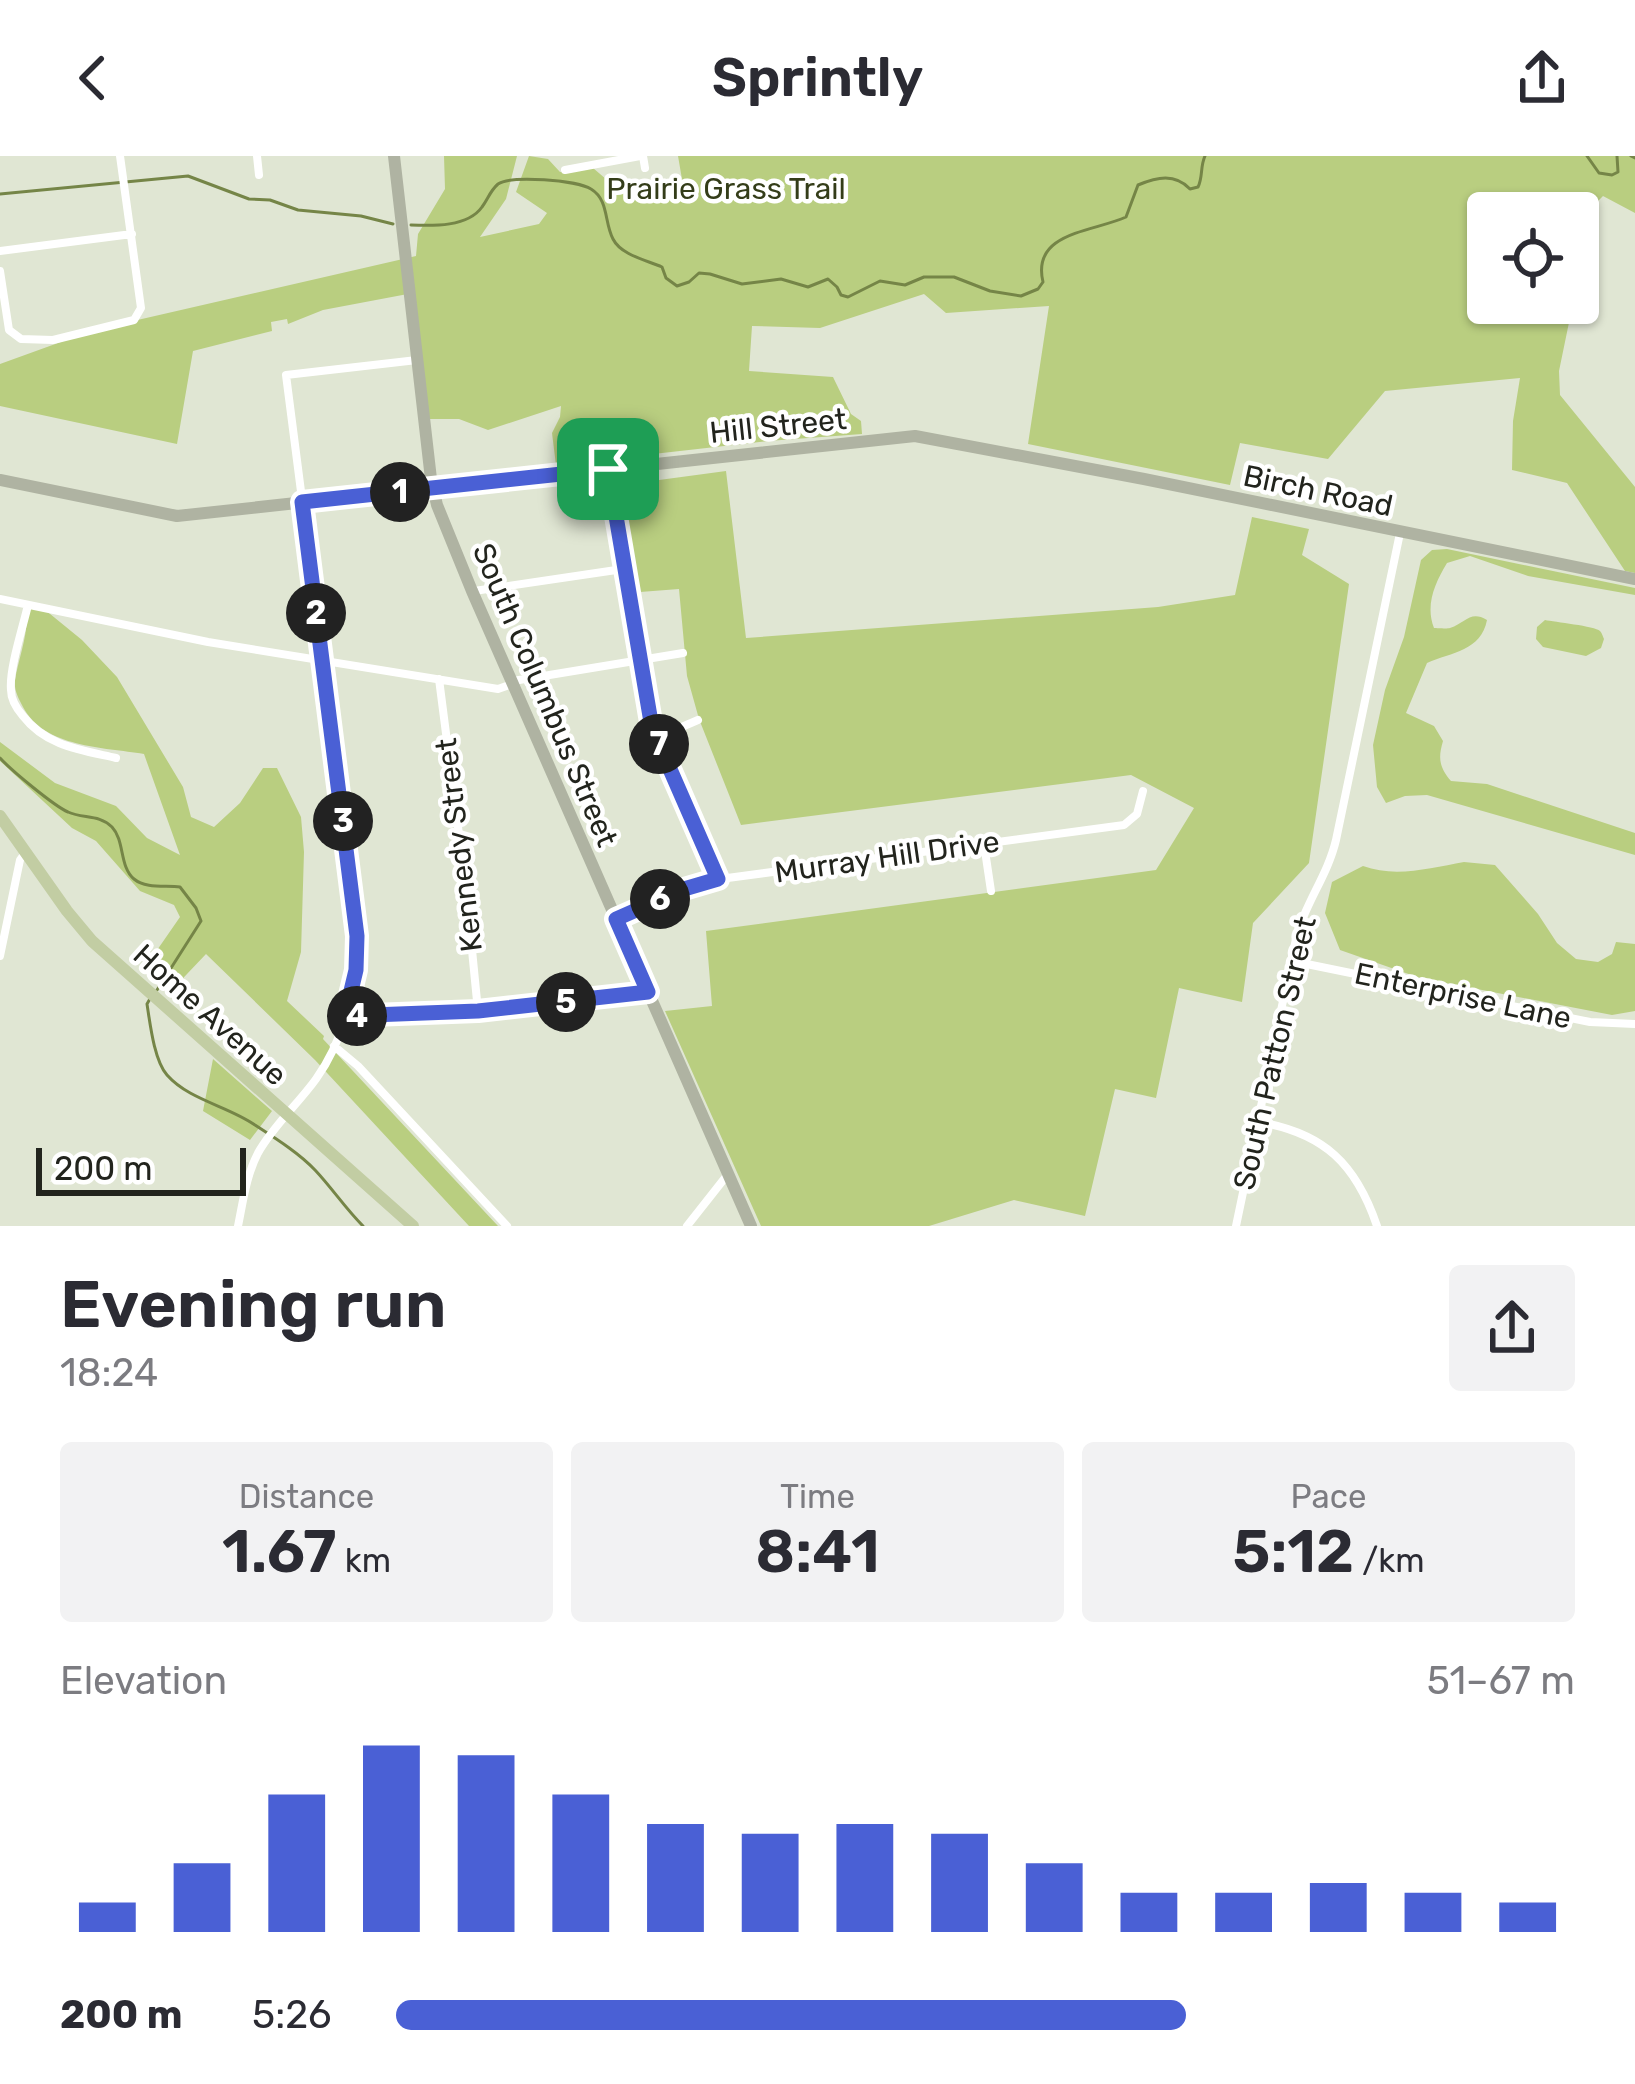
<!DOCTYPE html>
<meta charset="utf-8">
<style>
:root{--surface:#fff;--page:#f2f2f3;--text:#2b2b33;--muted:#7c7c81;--accent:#4a60d5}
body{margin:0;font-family:Rubik,sans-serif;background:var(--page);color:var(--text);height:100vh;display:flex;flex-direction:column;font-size:45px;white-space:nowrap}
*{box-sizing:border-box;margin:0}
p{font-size:39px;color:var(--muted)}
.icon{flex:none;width:66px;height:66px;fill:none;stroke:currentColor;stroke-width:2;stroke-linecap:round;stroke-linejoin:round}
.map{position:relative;height:1070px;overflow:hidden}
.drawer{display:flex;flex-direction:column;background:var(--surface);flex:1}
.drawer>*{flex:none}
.controls{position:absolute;left:1467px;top:36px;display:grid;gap:24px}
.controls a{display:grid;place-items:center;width:132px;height:132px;border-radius:12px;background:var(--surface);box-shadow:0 3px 9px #0004;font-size:60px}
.scale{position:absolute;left:36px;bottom:30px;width:210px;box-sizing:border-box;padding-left:12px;border:6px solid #22241d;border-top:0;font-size:33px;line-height:42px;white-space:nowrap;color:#22241d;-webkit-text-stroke:9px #fff;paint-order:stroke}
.pin{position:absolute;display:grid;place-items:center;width:102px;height:102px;color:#fff;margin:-51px;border-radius:24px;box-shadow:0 6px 18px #0006}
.km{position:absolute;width:60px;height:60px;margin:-30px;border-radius:50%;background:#222;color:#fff;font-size:33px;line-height:60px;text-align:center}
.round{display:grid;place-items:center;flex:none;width:126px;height:126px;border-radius:12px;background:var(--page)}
.headline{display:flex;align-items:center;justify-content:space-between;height:204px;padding:0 60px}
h1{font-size:66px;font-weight:600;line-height:90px}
.metrics{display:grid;grid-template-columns:repeat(3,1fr);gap:18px;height:204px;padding:12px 60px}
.metrics div{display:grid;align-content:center;border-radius:12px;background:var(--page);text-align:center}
.metrics b{font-size:60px;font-weight:600}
.metrics small{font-size:33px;font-weight:400}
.metrics p{font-size:33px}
.chart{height:336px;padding:24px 60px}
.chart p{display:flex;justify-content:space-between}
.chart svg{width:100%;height:216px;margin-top:12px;stroke:var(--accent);stroke-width:6}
ul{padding:0 60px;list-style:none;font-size:39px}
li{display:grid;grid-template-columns:192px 144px 1fr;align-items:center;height:90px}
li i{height:30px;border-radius:15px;background:var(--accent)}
header{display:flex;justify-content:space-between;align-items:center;height:156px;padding:0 60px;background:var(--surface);font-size:54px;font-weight:600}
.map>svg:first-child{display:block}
.green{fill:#b9ce80}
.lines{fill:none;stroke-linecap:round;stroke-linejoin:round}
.stream{stroke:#758547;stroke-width:3}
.street{stroke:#fff;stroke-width:8}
.secondary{stroke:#afb3a2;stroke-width:12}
.primary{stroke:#c2cda3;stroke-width:12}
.route-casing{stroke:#fff;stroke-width:24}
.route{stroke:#4a60d5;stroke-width:15}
.labels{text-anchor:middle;stroke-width:9;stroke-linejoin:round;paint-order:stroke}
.park-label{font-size:30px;fill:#343d19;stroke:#fff}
.street-label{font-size:30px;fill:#22241d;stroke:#fff}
</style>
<header><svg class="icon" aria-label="back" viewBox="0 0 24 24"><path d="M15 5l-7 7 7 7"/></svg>Sprintly<svg class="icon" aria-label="share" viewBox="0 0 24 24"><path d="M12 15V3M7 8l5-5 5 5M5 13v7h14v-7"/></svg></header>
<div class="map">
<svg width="1635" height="1070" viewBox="0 0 1635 1070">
<rect width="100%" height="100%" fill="#e0e6d3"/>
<path class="green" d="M444,0H517L506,43L480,81L539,68L547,57L516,36L529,0L548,3L560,16L593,12L620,35L683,29L678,0H1635V57L1603,40L1592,51L1578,121V57H1488V147H1573L1559,215L1560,239L1635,331V417L1625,415L1567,327L1512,314L1513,265L1520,222L1385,235L1328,303L1240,287L1230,329L1028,288L1049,150L946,157L924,138L820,172L752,170L749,215L833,221L851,258L861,265L862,278L768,285L556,309L552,277L560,261L561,250L488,274L459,263H428L413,137L323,154L288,168L287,163L271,166L272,175L193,195L177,288L0,250V208L94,174L416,100L418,78L445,33Z
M726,315L746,482L1158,451L1235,439L1252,361L1309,373L1302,399L1349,428L1309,707L1253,767L1242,846L1179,832L1156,942L1115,933L1085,1060L1014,1044L929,1070H761L665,855L712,850L706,775L1156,714L1194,652L1131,619L741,669L699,563L687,520L679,433L640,436L622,329Z
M1447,393L1635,432V439L1528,420L1470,400L1447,407C1435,427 1425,449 1434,472C1437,472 1447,473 1450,472C1466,467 1470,454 1487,464C1481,495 1452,496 1427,507L1406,557L1434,570L1443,585C1438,602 1439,611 1451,625L1487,628L1635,677V699L1427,639L1405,640L1386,647L1377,631L1373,589L1385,534L1404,481L1421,404L1432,394Z
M25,448L44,453L82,484L117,521L183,631L191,661L214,671L240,647L263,612H277L301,661L304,696L301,796L287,845L324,880L323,883L498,1070H469L315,904L206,798L168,838L144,813L180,761L174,749L140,735L96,685L72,672L0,605V586L55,627L116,650L147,682L180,699L144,598C103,591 45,592 23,551C18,541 14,535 15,524C19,499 31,473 25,448Z
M1545,464C1554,466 1595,470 1600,475C1602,477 1603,481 1604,483L1601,492L1586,500L1543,491L1536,483L1537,471Z
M1464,706L1495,709L1538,758L1557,787L1576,803L1598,806L1612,798L1616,786L1635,788V855L1612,859L1420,822L1340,794L1325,757L1332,726L1363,710C1395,722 1431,712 1464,706Z
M213,903L272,955L250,984L203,955Z"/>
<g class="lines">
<path class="stream" d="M1587,0L1599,17L1612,19L1618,16L1617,0
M1631,0L1635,2
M0,38L188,20L249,43L270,44L298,54L361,60L393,68
M411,69C433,70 468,71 482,51C488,43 490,35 498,28C511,19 577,24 591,33C609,44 604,66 613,83C621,99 646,104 662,111L666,122L677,130L689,126L699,117L710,118L742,128L781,123L808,131L828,123L837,131L841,139L848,141L880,125L905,129L924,121H954L990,135L1021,140L1038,133L1043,126C1031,76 1093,76 1126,61L1138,29C1157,21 1175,17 1190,33L1198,31C1203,21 1200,11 1205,0
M0,602C11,614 54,650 68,656C83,663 99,658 112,671C125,685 119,710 134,723C146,733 166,729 180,731L196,752L201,765L157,834
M151,841L147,848C150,867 154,904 167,919C189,944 228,950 255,969C275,982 299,997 315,1014C332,1032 345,1052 363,1070"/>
<path class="street" d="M257,0L259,19
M643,0L645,12
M565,14L640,0
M0,95L132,78
M0,115L9,174L21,183L53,184L134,164L141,152L120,0
M608,313L652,572L718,723
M474,435L623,413
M0,443L208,486L498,533L512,528
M28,449C23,471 9,513 11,534C11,544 16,552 23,560C46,590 81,594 116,602
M439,523L466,733L478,855
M513,525L683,497
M656,582L698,564
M984,688L991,735
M616,762L705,725L1124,669L1137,658L1143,635
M0,800L20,704L25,697
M1292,805L1590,866L1635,868
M345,860L478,855L648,836
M334,890L358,910L507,1070
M1259,966C1324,977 1356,1008 1377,1070
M238,1070C243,1046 246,1020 258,997C273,970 298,948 316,923C346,881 360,821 357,770L286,219L417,204
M687,1070L728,1018
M1236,1070L1297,778C1307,745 1328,718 1336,684L1400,377"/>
<path class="secondary" d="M394,0L431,323L437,349L472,435L751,1070
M0,324L177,360L915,280L1144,323L1635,423"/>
<path class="primary" d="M0,660L67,755L92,785L413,1070"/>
</g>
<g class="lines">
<g class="route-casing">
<path id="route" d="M608,313L652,572L718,723L684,733L616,763L648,836L478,855L345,860L356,814L357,780L302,346Z"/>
</g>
<use href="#route" class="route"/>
</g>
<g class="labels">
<g class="park-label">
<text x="726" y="43">Prairie Grass Trail</text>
</g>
<g class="street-label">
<text transform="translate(778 270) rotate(-6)" y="10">Hill Street</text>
<text transform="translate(1318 335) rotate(12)" y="10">Birch Road</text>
<text transform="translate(545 539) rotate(67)" y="10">South Columbus Street</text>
<text transform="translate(459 689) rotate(-97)" y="10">Kennedy Street</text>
<text transform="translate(887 701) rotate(-8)" y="10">Murray Hill Drive</text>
<text transform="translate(1463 840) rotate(12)" y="10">Enterprise Lane</text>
<text transform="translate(210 859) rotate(42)" y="10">Home Avenue</text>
<text transform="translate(1275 897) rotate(-77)" y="10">South Patton Street</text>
</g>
</g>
</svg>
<div class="controls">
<a><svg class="icon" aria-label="locate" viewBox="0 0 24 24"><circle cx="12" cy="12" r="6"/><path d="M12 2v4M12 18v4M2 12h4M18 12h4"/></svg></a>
</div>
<div class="scale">200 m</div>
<div class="pin" style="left:608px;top:313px;background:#1e9e55"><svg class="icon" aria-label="arrive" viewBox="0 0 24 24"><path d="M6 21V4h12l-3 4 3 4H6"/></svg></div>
<b class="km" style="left:400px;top:336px">1</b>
<b class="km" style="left:316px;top:457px">2</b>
<b class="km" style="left:343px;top:665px">3</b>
<b class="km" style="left:357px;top:860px">4</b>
<b class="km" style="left:566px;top:846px">5</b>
<b class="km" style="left:660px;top:743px">6</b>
<b class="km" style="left:659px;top:588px">7</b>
</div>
<section class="drawer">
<div class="headline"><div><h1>Evening run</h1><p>18:24</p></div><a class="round"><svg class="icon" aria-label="share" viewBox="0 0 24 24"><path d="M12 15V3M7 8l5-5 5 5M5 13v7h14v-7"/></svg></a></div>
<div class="metrics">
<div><p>Distance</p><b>1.67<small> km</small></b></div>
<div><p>Time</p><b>8:41</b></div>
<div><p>Pace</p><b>5:12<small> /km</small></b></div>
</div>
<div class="chart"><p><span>Elevation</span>51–67 m</p>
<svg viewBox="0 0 160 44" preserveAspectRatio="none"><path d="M5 44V38M15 44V30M25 44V16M35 44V6M45 44V8M55 44V16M65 44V22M75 44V24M85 44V22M95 44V24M105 44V30M115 44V36M125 44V36M135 44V34M145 44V36M155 44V38"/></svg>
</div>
<ul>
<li><b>200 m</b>5:26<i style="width:67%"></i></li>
</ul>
</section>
